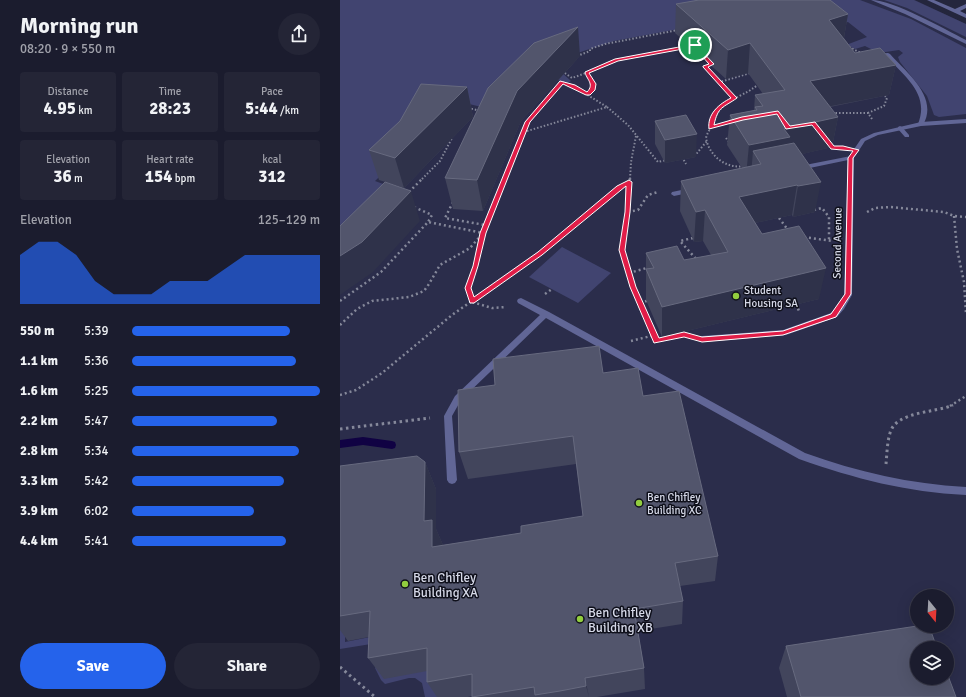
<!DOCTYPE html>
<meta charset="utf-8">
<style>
:root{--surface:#1b1c2e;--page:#242536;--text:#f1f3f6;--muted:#a0a1aa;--line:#393a4a;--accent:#2563eb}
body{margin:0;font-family:Signika,sans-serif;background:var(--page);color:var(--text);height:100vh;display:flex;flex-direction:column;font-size:15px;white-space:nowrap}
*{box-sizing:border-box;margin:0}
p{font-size:13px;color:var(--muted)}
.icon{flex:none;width:22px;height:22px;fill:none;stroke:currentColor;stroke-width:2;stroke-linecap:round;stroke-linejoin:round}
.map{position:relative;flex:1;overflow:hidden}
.sheet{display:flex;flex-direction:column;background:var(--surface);width:340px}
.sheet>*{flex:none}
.needle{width:26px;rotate:162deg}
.tools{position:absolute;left:570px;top:589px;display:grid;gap:8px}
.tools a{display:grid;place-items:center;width:44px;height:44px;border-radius:50%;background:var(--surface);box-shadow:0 4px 16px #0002,0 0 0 1px var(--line);font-size:20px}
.pin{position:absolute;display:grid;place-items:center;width:34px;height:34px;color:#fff;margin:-17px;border:2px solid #fff;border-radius:50%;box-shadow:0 1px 4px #0007}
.round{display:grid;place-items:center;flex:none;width:42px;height:42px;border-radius:21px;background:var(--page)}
.headline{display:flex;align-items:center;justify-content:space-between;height:68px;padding:0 20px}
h1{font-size:22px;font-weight:800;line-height:30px}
.stats{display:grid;grid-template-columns:repeat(3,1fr);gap:6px;height:68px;padding:4px 20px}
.stats div{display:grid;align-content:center;border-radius:4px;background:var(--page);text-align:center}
.stats b{font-size:17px;font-weight:800}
.stats small{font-size:11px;font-weight:400}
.stats p{font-size:11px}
.chart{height:112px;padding:8px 20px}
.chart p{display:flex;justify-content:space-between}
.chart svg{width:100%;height:72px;margin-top:4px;fill:var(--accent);opacity:.7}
.action{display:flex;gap:8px;margin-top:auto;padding:8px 20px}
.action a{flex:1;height:46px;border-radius:24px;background:var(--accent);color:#fff;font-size:16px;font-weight:800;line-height:46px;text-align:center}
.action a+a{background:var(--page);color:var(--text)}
ul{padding:0 20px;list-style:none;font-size:13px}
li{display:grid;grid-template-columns:64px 48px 1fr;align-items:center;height:30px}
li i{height:10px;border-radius:5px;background:var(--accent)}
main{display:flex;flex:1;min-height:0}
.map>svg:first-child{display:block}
.built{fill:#2b2d4b;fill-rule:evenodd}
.green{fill:#414470}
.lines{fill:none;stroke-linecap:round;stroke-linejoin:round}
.stream{fill:#100243;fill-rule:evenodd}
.path-far2{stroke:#85889a;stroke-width:2;stroke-dasharray:1.5 2;stroke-linecap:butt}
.path-far1{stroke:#85889a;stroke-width:2.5;stroke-dasharray:2 3;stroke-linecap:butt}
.path{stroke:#85889a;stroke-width:3;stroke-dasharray:2.5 3.5;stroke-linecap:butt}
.lane{fill:#616696;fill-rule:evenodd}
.street{fill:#616696;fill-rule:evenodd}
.wall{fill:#42455c}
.shaded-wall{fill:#2f324a}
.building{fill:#52556c;stroke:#676a7f}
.route{fill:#e11d48;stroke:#fff;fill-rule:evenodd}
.poi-dot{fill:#92cd3e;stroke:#0f101b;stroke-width:1.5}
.labels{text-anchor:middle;stroke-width:3;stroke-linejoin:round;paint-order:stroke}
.street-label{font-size:11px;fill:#d6d9e8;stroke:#0f101b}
.poi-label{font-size:11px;fill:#d6d9e8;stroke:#0f101b;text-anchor:start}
.near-poi-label{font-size:13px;fill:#d6d9e8;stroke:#0f101b;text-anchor:start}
</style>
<main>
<section class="sheet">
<div class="headline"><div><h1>Morning run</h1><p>08:20 · 9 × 550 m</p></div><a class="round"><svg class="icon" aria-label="share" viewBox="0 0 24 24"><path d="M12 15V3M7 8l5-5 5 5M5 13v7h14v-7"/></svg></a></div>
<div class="stats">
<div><p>Distance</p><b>4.95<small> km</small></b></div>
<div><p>Time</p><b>28:23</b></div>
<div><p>Pace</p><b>5:44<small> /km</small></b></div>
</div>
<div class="stats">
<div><p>Elevation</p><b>36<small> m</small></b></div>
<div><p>Heart rate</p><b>154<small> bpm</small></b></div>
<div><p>kcal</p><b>312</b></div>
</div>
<div class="chart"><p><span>Elevation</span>125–129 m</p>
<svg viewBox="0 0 160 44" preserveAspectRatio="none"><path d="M0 44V14L10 6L20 6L30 14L40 30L50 38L60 38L70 38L80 30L90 30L100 30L110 22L120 14L130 14L140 14L150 14L160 14V44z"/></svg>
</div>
<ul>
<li><b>550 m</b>5:39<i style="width:84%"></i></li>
<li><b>1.1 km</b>5:36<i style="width:87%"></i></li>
<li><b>1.6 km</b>5:25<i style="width:100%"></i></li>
<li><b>2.2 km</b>5:47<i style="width:77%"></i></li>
<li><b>2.8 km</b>5:34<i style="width:89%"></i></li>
<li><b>3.3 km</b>5:42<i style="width:81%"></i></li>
<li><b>3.9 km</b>6:02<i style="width:65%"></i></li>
<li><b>4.4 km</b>5:41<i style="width:82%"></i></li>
</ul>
<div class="action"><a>Save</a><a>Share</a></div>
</section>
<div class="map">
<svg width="626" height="697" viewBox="0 0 626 697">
<rect width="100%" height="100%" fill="#24263d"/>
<path class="built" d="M0,0H575L626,24V697H0ZM577,596H607V626H577ZM577,648H607V678H577Z"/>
<path class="green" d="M0,0H520L571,19L626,48V114L599,117L594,115L587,96L560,62L558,57L563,53L559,50L539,53L525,46L515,49L506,45L527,37L508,22L453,37L413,15L274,41L210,62L231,81L228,83L190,73L154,110L125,103L67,150L35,181L65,192L0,236Z
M544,0H574L626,24V37L567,8Z
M222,247L271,273L238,303L189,277Z
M5,606V642L45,634L99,669L100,697H85L82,683L75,678H69L45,684L41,680L35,668L39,659L31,644L0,649V607Z"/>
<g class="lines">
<path class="stream" d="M23,437L52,441L55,442L56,445L55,448L52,449L23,445L0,448V440Z"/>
<path class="path-far2" d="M509,47L521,53
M237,56L250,51V49L265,44L338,30
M373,64L365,67L380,82L410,73
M222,71L232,78L246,73
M380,82L394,98
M248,94L252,90L253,84L246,73L277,60L352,46
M267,107L288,125L318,162L326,160
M128,108L141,111
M492,113H528
M532,119L528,113L544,106L547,98L545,96
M370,128L392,121
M389,142L386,138L391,137
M353,154L357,153L367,141
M342,157L346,164
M404,166C386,169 369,156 366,138C367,133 370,130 371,126C383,96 396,102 419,84
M82,179L100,161L112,138
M164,179L187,121L222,82L233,86L267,107L184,132
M290,179L291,162L296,136"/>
<path class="path-far1" d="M290,178L288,212L282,250L293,287L317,341L347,335
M69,192L83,178
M113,202L105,218L145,225L164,178
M74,207L92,215L88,222
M474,210L482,208L489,217V240
M288,212L298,210L308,195L318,192
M527,212L535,208L550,207L604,212L614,216L626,217
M614,216L617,249L624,282L626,314
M439,218L448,230
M142,235L136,266L128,288L132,302L152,308L166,307
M464,237L492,241
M353,238L340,241L357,260
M289,273L310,267
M205,294L212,289
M0,301L41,272L88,222L143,233L145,225
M300,302L307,301
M456,304L459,311
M0,325L17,309L32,301L69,297L84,291L89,284L100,265L130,248L143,233
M291,341L315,335
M0,395L16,390L42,373L112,315L214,243L279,188L289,182
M610,406L626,396"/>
<path class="path" d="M0,429L90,418
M546,464C547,454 547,443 550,433C556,411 595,413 613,405
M0,667L35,697"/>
<path class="lane" d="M548,53L550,54C567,73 599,97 583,125H579L578,124C590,94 565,77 547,57L537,58L534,56L537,54Z
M560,126L562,127L569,135V137H565L558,129V127Z
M511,156L513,157V159L460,170L457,168L460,166Z
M351,188H353V192L334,196L331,194L332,192Z
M181,298L209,312L465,453C518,472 570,484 626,487V495C566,492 516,479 459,459L206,318L121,400L112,416L117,480L115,483L112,484L109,483L107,480L104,416L115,396L200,315L178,303L177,301L178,299Z"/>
<path class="street" d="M531,0C554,0 604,29 626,40V44L565,14Z
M587,0H594L615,9L626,4V8L620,11L626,14V18Z
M626,119V123L581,126L538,135L525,141L514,158L512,295L504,309L497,317L446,335L362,342L359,341L358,339L359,337L362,336L443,330L491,313L498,305L504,295L508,158L521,139L534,133L581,122Z"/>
</g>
<path class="wall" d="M336,4L508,14L504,38L515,53L556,65L549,95L490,107L498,117L492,147L462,154L475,212L453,217L452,215L415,223L422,234L479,299L322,337L306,300V253L344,260L371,255L363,241L354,242L340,211L341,181L402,168L387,145L390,115L414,110L415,95L423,94L408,73L386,79L335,33Z
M240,56L181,121L143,211L113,209L105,178Z
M127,87L133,117L64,188L39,180L29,150Z
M315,121L356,157L325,163L315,144Z
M263,373L303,396L378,556L375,581L340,586L343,601L342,624L298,631L304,668L305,689L257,697H132V696L128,697H97L87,682V671L44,679L28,658L29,637L8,641L0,630V466L85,462L96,489V529L103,545L181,533L243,516L236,464L128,479L119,452Z
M446,646L616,697H447L439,668Z"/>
<path class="shaded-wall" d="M508,14L503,43L489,20Z
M238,27L240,56L181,121L143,211L137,180L177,91Z
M410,43L408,73L386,79L388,50Z
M556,65L549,95L465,111L470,81Z
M127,87L133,117L64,188L55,158Z
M498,117L492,147L421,164L413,151L411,175L406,176L409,145L444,129Z
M357,134L356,157L325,163V140Z
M481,182L475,212L453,217L458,186Z
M457,185L452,215L396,227L399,197Z
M71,191L80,221L33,272L0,295V256Z
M365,210L363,241L354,242L356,212Z
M486,268L479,299L322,337V307Z
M85,462L96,489V529L103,545L92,547L84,521Z
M245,678L249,697L246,686Z"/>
<path class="building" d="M359,0H490L508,14L489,20L515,53L540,48L556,65L470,81L498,117L444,129L450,137L409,145L390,115L417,110L415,107L423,106L415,95L445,90L410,43L388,50L336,4Z
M238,27L177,91L137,180L105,178L148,88L194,43Z
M81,84L127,87L55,158L29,150L60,121Z
M346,115L357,134L325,140L315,121Z
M454,143L481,182L458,186L457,185L399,197L422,234L459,226L486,268L322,307L306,269L314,268L306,253L337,246L344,260L388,252L365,210L356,212L341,181L421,164L413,151Z
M45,182L71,191L22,242L0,256V226Z
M259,346L263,373L298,368L303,396L339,391L378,556L335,563L343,601L294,609L304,668L245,678L246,686L220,691L195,695L194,687L132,697V674L87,682V648L28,658L30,611L0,616V466L77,456L85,462L84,521L92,520V547L181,533V526L243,516L233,436L119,452L118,390L155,385L153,359Z
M577,626H589L597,648H577V678H607V673L616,697H461L446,646Z"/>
<path class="route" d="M355,44L374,64L368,67L397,98C383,108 378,106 374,125L402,117L438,111L450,126L475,122L494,146H503L519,150L513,158L511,294L496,317L443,335L362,342L344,337L314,343L290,287L279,250L285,212L286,186L202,255L134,303H130L125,288L133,266L140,233L185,122L220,81L235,85L247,92C255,84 246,79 245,72L275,59ZM354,47L369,64L363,66V67L391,98C379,104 367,114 369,129L403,120L437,114L446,129L472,125L491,149L513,151L508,158L505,294L491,314L443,331L362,337L344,332L319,338L296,287L285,250L290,212L292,182L289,180L277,186L198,252L134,297L131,288L138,266L146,233L190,122L223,84L246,95H250L255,90L256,84L249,73L278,61Z"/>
<g class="poi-dot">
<circle cx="396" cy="296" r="4"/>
<circle cx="299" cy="503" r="4"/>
<circle cx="65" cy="584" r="4"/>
<circle cx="240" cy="619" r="4"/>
</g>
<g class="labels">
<g class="street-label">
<text transform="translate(497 243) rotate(-89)" y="4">Second Avenue</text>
</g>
<g class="poi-label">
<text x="404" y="294">Student<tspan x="404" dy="13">Housing SA</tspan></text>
<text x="307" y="501">Ben Chifley<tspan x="307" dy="13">Building XC</tspan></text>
</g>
<g class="near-poi-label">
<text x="73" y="582">Ben Chifley<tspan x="73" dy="15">Building XA</tspan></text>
<text x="248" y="617">Ben Chifley<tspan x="248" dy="15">Building XB</tspan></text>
</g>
</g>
</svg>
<div class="tools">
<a><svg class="needle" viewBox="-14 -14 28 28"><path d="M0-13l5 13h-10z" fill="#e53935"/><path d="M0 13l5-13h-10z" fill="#a0a1aa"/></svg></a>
<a><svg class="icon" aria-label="layers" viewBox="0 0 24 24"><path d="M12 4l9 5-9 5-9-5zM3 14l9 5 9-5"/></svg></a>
</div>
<div class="pin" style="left:355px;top:45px;background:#1e9e55"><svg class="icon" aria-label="arrive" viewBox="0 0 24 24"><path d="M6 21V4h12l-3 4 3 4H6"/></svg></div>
</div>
</main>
